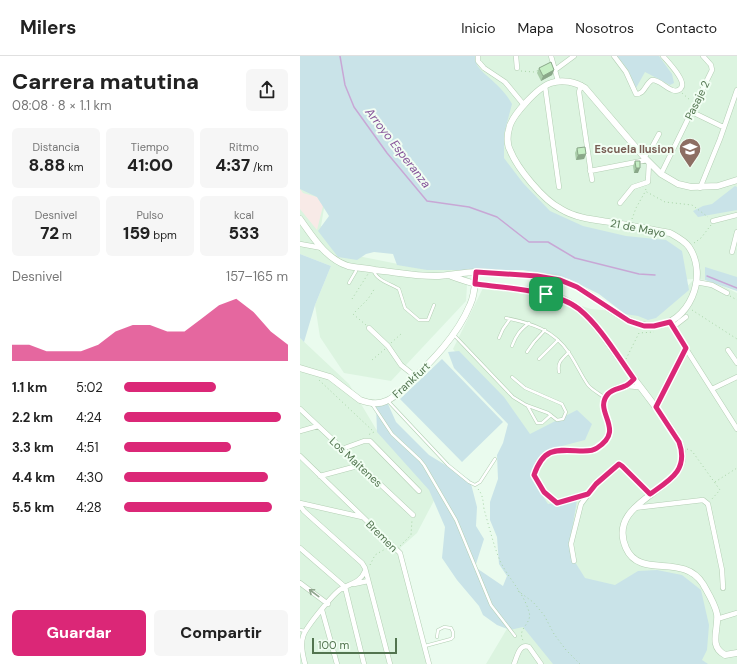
<!DOCTYPE html>
<html lang="es">
<meta charset="utf-8">
<style>
:root{--surface:#fff;--page:#f6f6f6;--text:#222;--muted:#767676;--line:#e0e0e0;--accent:#db2777}
body{margin:0;font-family:"DM Sans",sans-serif;background:var(--page);color:var(--text);height:100vh;display:flex;flex-direction:column;font-size:15px;white-space:nowrap}
*{box-sizing:border-box;margin:0}
p{font-size:13px;color:var(--muted)}
.icon{flex:none;width:22px;height:22px;fill:none;stroke:currentColor;stroke-width:2;stroke-linecap:round;stroke-linejoin:round}
.map{position:relative;flex:1;overflow:hidden}
.sheet{display:flex;flex-direction:column;background:var(--surface);width:300px}
.sheet>*{flex:none}
.scale{position:absolute;left:12px;bottom:10px;width:85px;box-sizing:border-box;padding-left:4px;border:2px solid #52744f;border-top:0;font-size:11px;line-height:14px;white-space:nowrap;color:#52744f;-webkit-text-stroke:3px #f1fef3;paint-order:stroke}
.pin{position:absolute;display:grid;place-items:center;width:34px;height:34px;color:#fff;margin:-17px;border-radius:8px;box-shadow:0 2px 6px #0006}
.round{display:grid;place-items:center;flex:none;width:42px;height:42px;border-radius:6px;background:var(--page)}
.summary{display:flex;align-items:center;justify-content:space-between;height:68px;padding:0 12px}
h1{font-size:22px;font-weight:800;line-height:30px}
.figures{display:grid;grid-template-columns:repeat(3,1fr);gap:6px;height:68px;padding:4px 12px}
.figures div{display:grid;align-content:center;border-radius:6px;background:var(--page);text-align:center}
.figures b{font-size:17px;font-weight:800}
.figures small{font-size:11px;font-weight:400}
.figures p{font-size:11px}
.chart{height:112px;padding:8px 12px}
.chart p{display:flex;justify-content:space-between}
.chart svg{width:100%;height:72px;margin-top:4px;fill:var(--accent);opacity:.7}
.action{display:flex;gap:8px;margin-top:auto;padding:8px 12px}
.action a{flex:1;height:46px;border-radius:6px;background:var(--accent);color:#fff;font-size:16px;font-weight:800;line-height:46px;text-align:center}
.action a+a{background:var(--page);color:var(--text)}
ul{padding:0 12px;list-style:none;font-size:13px}
li{display:grid;grid-template-columns:64px 48px 1fr;align-items:center;height:30px}
li i{height:10px;border-radius:5px;background:var(--accent)}
header{display:flex;align-items:center;gap:24px;box-sizing:border-box;height:56px;padding:0 20px;background:var(--surface);border-bottom:1px solid var(--line)}
header strong{font-size:19px}
nav{display:flex;gap:22px;margin-inline-start:auto;font-size:14px}
main{display:flex;flex:1;min-height:0}
.map>svg:first-child{display:block}
.residential{fill:#dcf4e0}
.education{fill:#f8eae7}
.green{fill:#c9e3e8}
.lines{fill:none;stroke-linecap:round;stroke-linejoin:round}
.stream{stroke:#c8a7d5;stroke-width:1.5}
.service-casing{stroke:#b4cfb4;stroke-width:3.5}
.minor-casing{stroke:#b4cfb4;stroke-width:5.5}
.tertiary-casing{stroke:#b4cfb4;stroke-width:7}
.path{stroke:#a8d4a7;stroke-width:1;stroke-dasharray:1 3;stroke-linecap:butt}
.service{stroke:#fff;stroke-width:2.5}
.minor{stroke:#fff;stroke-width:4.5}
.tertiary{stroke:#fff;stroke-width:6}
.wall{fill:#a9cda9}
.shaded-wall{fill:#8aa789}
.building{fill:#c5eec4;stroke:#8aa789}
.oneway{stroke:#8fa58d}
.route-casing{stroke:#fff;stroke-width:8}
.route{stroke:#db2777;stroke-width:5}
.labels{text-anchor:middle;stroke-width:4;stroke-linejoin:round;paint-order:stroke}
.street-label{font-size:11px;fill:#52744f;stroke:#f1fef3}
.education-label{font-size:11px;font-weight:bold;fill:#785e54;stroke:#f1fef3;text-anchor:end}
.water-label{font-size:12px;font-style:italic;fill:#88559a;stroke:#f1fef3}
</style>
<header>
<strong>Milers</strong>
<nav><a>Inicio</a><a>Mapa</a><a>Nosotros</a><a>Contacto</a></nav>
</header>
<main>
<section class="sheet">
<div class="summary"><div><h1>Carrera matutina</h1><p>08:08 · 8 × 1.1 km</p></div><a class="round"><svg class="icon" aria-label="share" viewBox="0 0 24 24"><path d="M12 15V3M7 8l5-5 5 5M5 13v7h14v-7"/></svg></a></div>
<div class="figures">
<div><p>Distancia</p><b>8.88<small> km</small></b></div>
<div><p>Tiempo</p><b>41:00</b></div>
<div><p>Ritmo</p><b>4:37<small> /km</small></b></div>
</div>
<div class="figures">
<div><p>Desnivel</p><b>72<small> m</small></b></div>
<div><p>Pulso</p><b>159<small> bpm</small></b></div>
<div><p>kcal</p><b>533</b></div>
</div>
<div class="chart"><p><span>Desnivel</span>157–165 m</p>
<svg viewBox="0 0 160 44" preserveAspectRatio="none"><path d="M0 44V34L10 34L20 38L30 38L40 38L50 34L60 26L70 22L80 22L90 26L100 26L110 18L120 10L130 6L140 14L150 26L160 34V44z"/></svg>
</div>
<ul>
<li><b>1.1 km</b>5:02<i style="width:56%"></i></li>
<li><b>2.2 km</b>4:24<i style="width:96%"></i></li>
<li><b>3.3 km</b>4:51<i style="width:65%"></i></li>
<li><b>4.4 km</b>4:30<i style="width:88%"></i></li>
<li><b>5.5 km</b>4:28<i style="width:90%"></i></li>
</ul>
<div class="action"><a>Guardar</a><a>Compartir</a></div>
</section>
<div class="map">
<svg width="437" height="608" viewBox="0 0 437 608">
<rect width="100%" height="100%" fill="#eafbee"/>
<path class="residential" d="M171,0H437V224L416,225L393,223L378,224L254,165L201,105Z
M0,125L25,146L21,170L43,197L103,209L168,213L166,245L91,325L44,317L20,281L15,249L31,210L0,198Z
M393,224L417,227L437,237V608H403L316,532L283,524L247,451L233,431L230,382L153,293L183,232L260,243L291,253L358,259L378,241Z
M0,282L49,328L76,373L139,435L117,477L100,492L129,608H0Z
M224,568L257,608H186L208,571Z"/>
<path class="education" d="M0,133L3,137L17,141L23,150L17,174L0,153Z"/>
<path class="green" d="M0,0H175C174,12 189,20 196,28C202,34 208,40 212,48L204,78V102L223,127L250,155L283,170L326,180L366,184L382,195L389,234L356,262L348,264L338,260L325,258L299,238L269,223L223,214H127L97,209L93,198L74,196L66,198L57,204L38,201L18,175L29,160L17,141L0,133Z
M317,0H359L372,18L374,27L370,29L345,16L336,32L328,14Z
M435,130L437,131V154L398,161L393,155L403,150L412,148Z
M0,198L31,210L15,249L4,286L0,282Z
M405,211L437,221V235L405,224Z
M159,295L204,341L230,378L277,354L292,368L285,384L254,392L236,412V430L248,448L277,444L270,486L275,506L285,522L315,529L338,515L357,514L382,519L401,534L409,569L407,594L402,604L408,608H253L223,571L210,574L197,569L183,559L179,550L157,524L142,502L145,471L129,434L77,376L76,348H88L96,366L129,399L170,424L177,451L176,470L184,483L175,511L203,530L207,520L199,508L197,481L190,464V446L198,423L197,399L203,387L208,368L154,312L148,296Z
M142,303L203,366L162,406L100,343Z"/>
<g class="lines">
<path class="stream" d="M40,0L45,29L54,51L87,97L127,145L169,151L197,161L229,186H248L275,202L339,218L355,219
M407,220L437,232"/>
<g class="service-casing">
<path id="service" d="M74,215C76,224 91,228 99,233L105,252L119,264H128L134,249
M49,227L56,215
M206,262C231,267 254,274 269,297C276,307 281,319 288,329C292,334 300,338 305,342
M154,279L213,341L226,349L248,357L257,364L263,363L266,356L262,348L225,332L212,321
M199,282L203,273L210,263
M212,290C216,279 220,274 229,267
M227,296L234,286L245,274
M239,303L258,284
M259,316C257,306 262,303 269,296
M88,345L148,409L169,426L175,429L180,426L195,403
M72,348L92,378L120,404L124,409L156,464L191,549L215,580
M227,349L237,367H242L251,359
M0,574L5,575
M125,590L151,583L153,581V576L151,572L144,571L138,574L137,581"/>
</g>
<g class="minor-casing">
<path id="minor" d="M178,0V5L184,12L205,26L224,49
M216,0L217,12
M251,0L258,25
M314,0L326,16L336,38C345,38 345,28 352,24C360,24 364,31 372,34C375,35 379,35 381,32C387,25 368,6 363,0
M255,14L274,0
M281,29L279,36L292,124
M245,30L259,131
M392,56L423,71
M344,101L352,91L359,78
M290,115L347,104
M361,118L412,14L411,9L403,0
M400,132L420,83L437,34
M320,147L333,131L348,126L349,106
M413,165L437,159
M0,188L22,192
M432,196L437,176
M396,226L412,229L427,237
M369,266L437,373
M373,271L386,261
M69,272L88,290L101,309L116,321
M428,294L437,307
M412,333L437,321
M0,353L113,459
M0,375L18,370
M42,393L64,385H70L119,435
M0,400L100,497L129,608
M234,419C236,415 236,410 238,407C253,382 284,405 300,390C304,386 309,381 310,375C311,369 308,363 305,358C300,344 311,331 325,330C330,330 335,331 340,331
M20,420L61,409
M0,447L62,461
M0,450L4,455L62,507L65,512L90,608
M334,452L403,444L408,448L422,514L423,532
M0,492L45,531L64,608
M274,505L271,488L281,448L296,428L316,409L319,408L322,409L350,438
M0,527L28,548
M54,528L68,525
M22,554L37,608
M417,563L437,557
M5,608C3,599 0,590 3,581C4,573 34,537 41,533C51,527 60,527 65,515
M214,608C217,601 219,587 229,591L241,608"/>
</g>
<g class="tertiary-casing">
<path id="tertiary" d="M0,163C13,181 26,203 48,210C57,212 66,212 75,214C95,216 114,220 135,220C149,220 163,216 177,216C187,216 197,217 207,218C225,219 245,219 262,225C267,227 274,229 279,232C302,245 324,270 353,270C389,269 409,220 389,191C385,185 377,181 370,177C352,174 334,170 316,167C298,164 277,163 261,153C243,144 217,112 210,94C207,89 207,79 209,73C211,60 238,31 251,27C262,23 276,26 285,32L344,101L361,118L378,128L391,131L418,130L437,124
M151,220C159,223 168,226 177,228C205,233 236,232 263,243C271,247 279,252 285,258C301,274 313,295 327,313C340,331 354,348 367,367C371,373 376,380 379,387C382,393 384,401 381,408C371,437 307,449 326,492C340,524 383,496 403,528C408,537 415,548 417,558C419,573 408,590 425,599L437,597
M0,312L30,321L60,344C68,347 78,349 86,345C95,342 101,334 108,328C132,305 157,280 170,249C175,239 175,227 176,216"/>
</g>
<path class="path" d="M221,15L234,16L239,14
M382,37L390,44
M382,86L397,94
M346,133L345,135L365,146L392,149L408,161
M332,163L336,152L345,136
M394,187L401,182L411,169
M430,240L437,244
M52,243L68,218
M392,254L437,283
M66,269L53,258L68,243L75,232
M91,287L101,278
M326,303L339,277L354,276
M72,304L85,293
M19,324L74,376L68,379V380
M359,346L383,299
M387,393L392,395L420,434L411,444
M237,424L244,436L257,447L280,441
M415,426L437,412
M178,433C183,439 183,445 184,453C188,467 192,483 197,497C204,519 223,534 229,556C233,568 215,573 224,586
M100,490L111,479L112,464
M70,509L75,499L87,492
M218,535L233,546L244,559L254,578L266,594L280,608"/>
<use href="#service" class="service"/>
<use href="#minor" class="minor"/>
<use href="#tertiary" class="tertiary"/>
</g>
<path class="wall" d="M239,12L254,14L252,19L241,25L237,17Z
M277,92L286,98L284,103L276,104L275,97Z
M335,105L338,117H334L333,110Z"/>
<path class="shaded-wall" d="M254,14L252,19L241,25L243,20Z
M286,98L284,103L276,104L278,99Z
M336,112H340L338,117H334Z"/>
<path class="building" d="M251,6L254,14L243,20L239,12Z
M285,91L286,98L278,99L277,92Z
M335,105H340V112H336Z"/>
<defs><path id="oneway-shaft" d="M-6 0H5M1.5-3L5.5 0L1.5 3" fill="none" stroke-width="1.6" stroke-linecap="round" stroke-linejoin="round"/></defs>
<use class="oneway" href="#oneway-shaft" transform="translate(14 537) rotate(-143)"/>
<g class="lines">
<g class="route-casing">
<path id="route" d="M176,216L237,220L260,224L277,231L329,265L344,270H354L370,266L386,292L356,351L379,386C389,414 370,424 350,438L322,410L319,408L296,428L288,438L257,447L244,436L234,419C244,390 257,394 283,395C288,395 293,395 297,392C327,373 292,356 308,338C313,333 319,333 325,330C328,329 332,325 334,323C318,301 301,271 279,253C255,234 206,232 175,228Z"/>
</g>
<use href="#route" class="route"/>
</g>
<defs>
<g id="school-pin" transform="scale(1.15)"><path d="M0 17L-7.5 6A9.5 9.5 0 1 1 7.5 6Z" fill="#8d6e63" stroke="#f1fef3"/><path d="M0-5L7-2L0 1L-7-2ZM-4 1L0 2.5L4 1V4Q0 6-4 4Z" fill="#fff"/></g>
</defs>
<g fill-rule="evenodd">
<use href="#school-pin" x="390" y="93"/>
</g>
<g class="labels">
<g class="street-label">
<text transform="translate(397 44) rotate(-64)" y="4">Pasaje 2</text>
<text transform="translate(338 172) rotate(11)" y="4">21 de Mayo</text>
<text transform="translate(111 324) rotate(-43)" y="4">Frankfurt</text>
<text transform="translate(56 406) rotate(43)" y="4">Los Maitenes</text>
<text transform="translate(82 480) rotate(45)" y="4">Bremen</text>
</g>
<g class="education-label">
<text x="374" y="97">Escuela Ilusion</text>
</g>
<g class="water-label">
<text transform="translate(98 92) rotate(52)" y="4">Arroyo Esperanza</text>
</g>
</g>
</svg>
<div class="scale">100 m</div>
<div class="pin" style="left:246px;top:238px;background:#1e9e55"><svg class="icon" aria-label="arrive" viewBox="0 0 24 24"><path d="M6 21V4h12l-3 4 3 4H6"/></svg></div>
</div>
</main>
